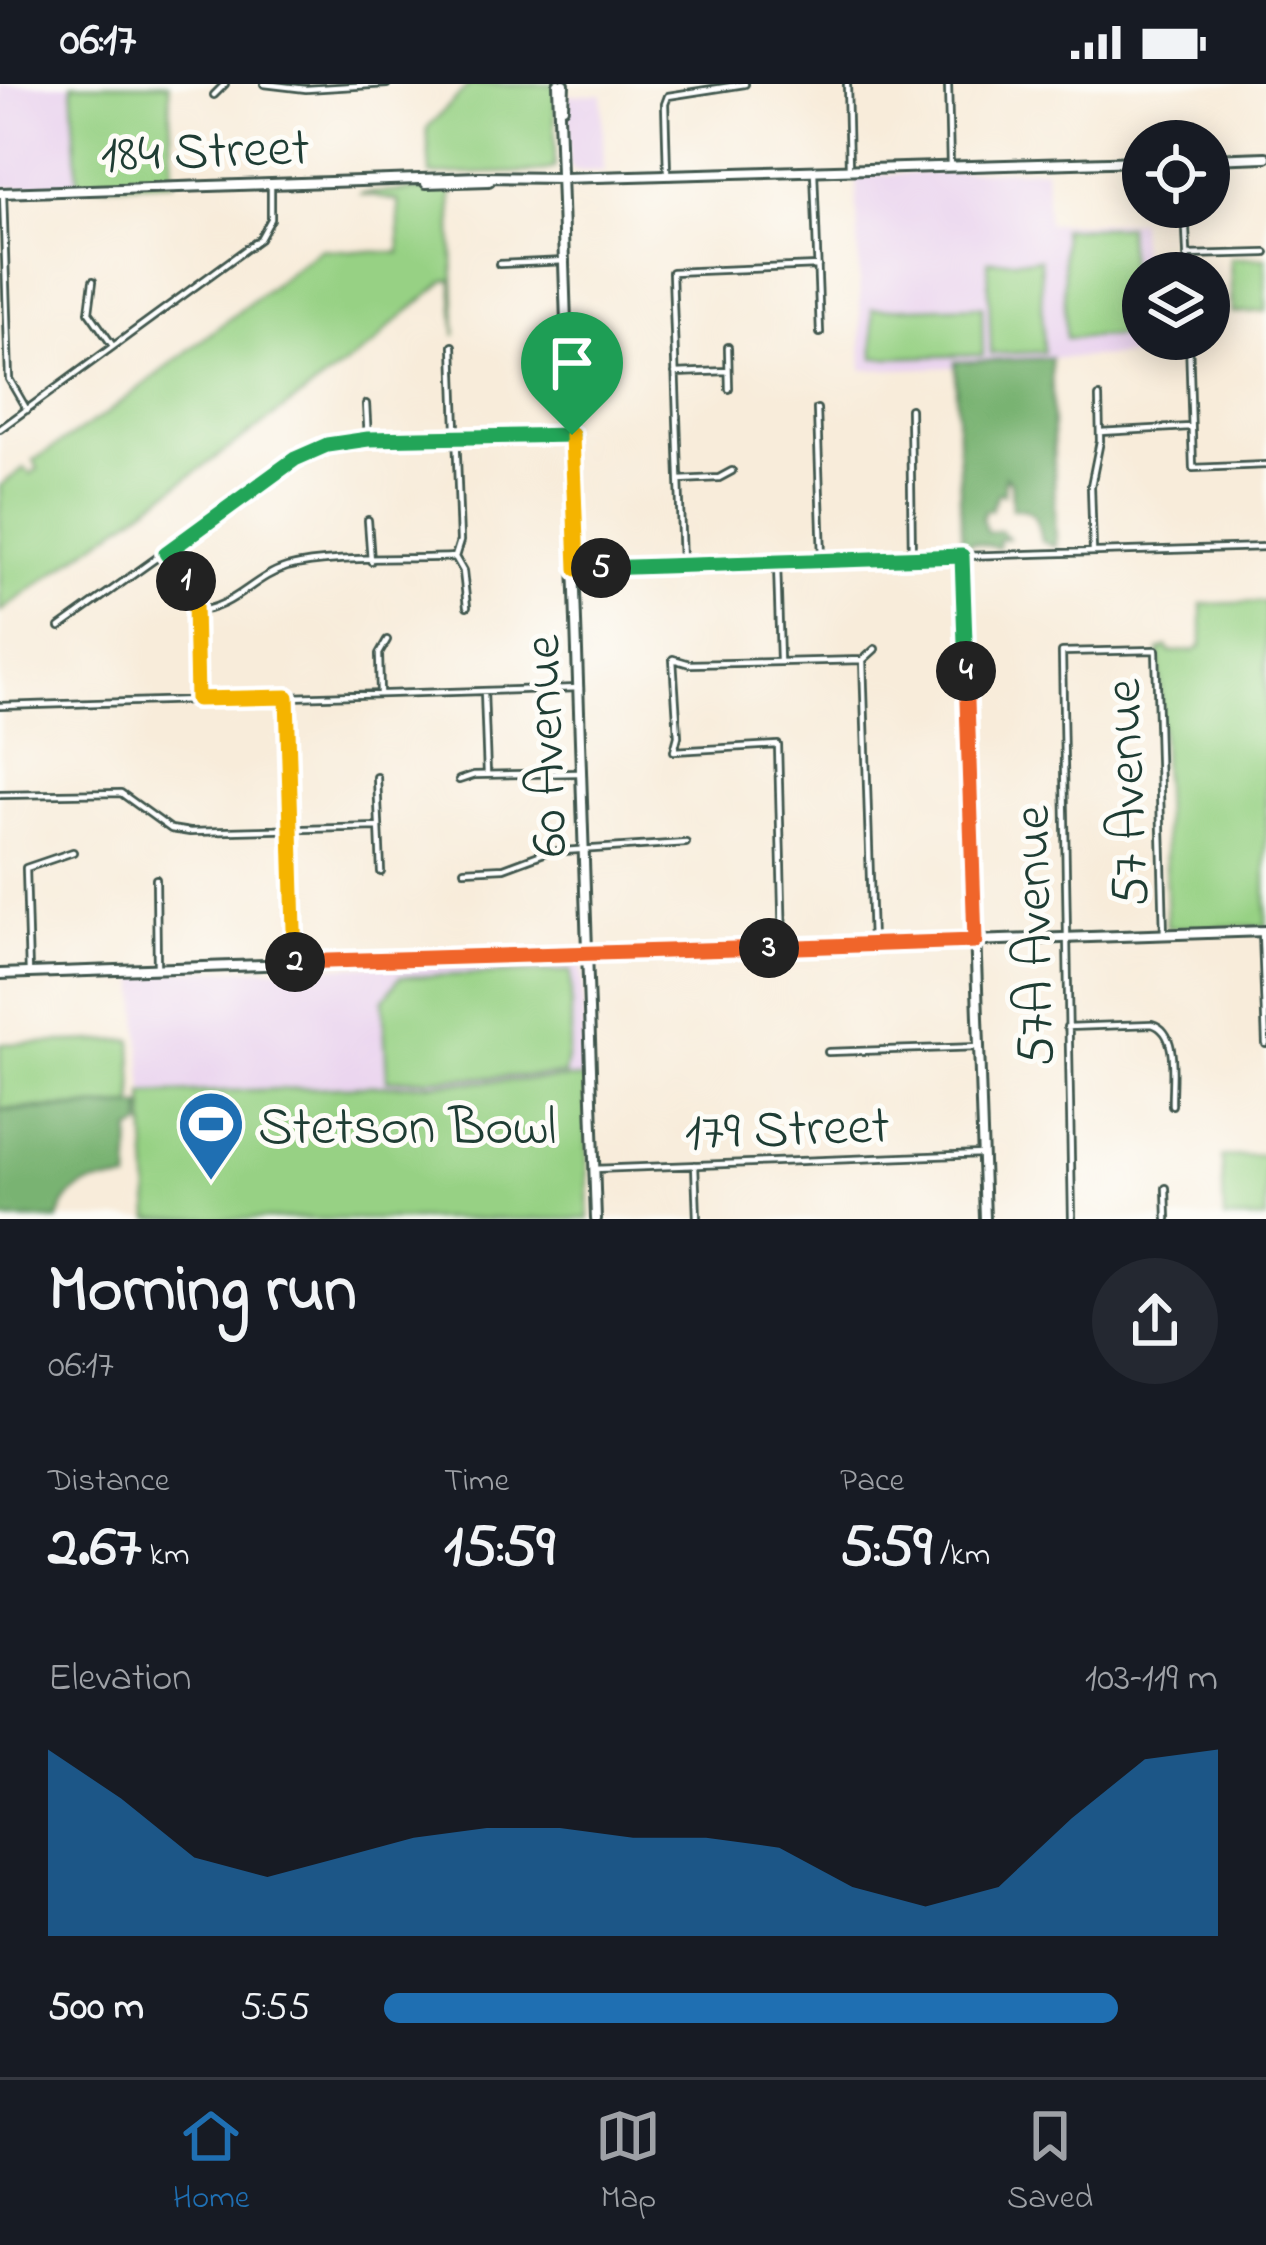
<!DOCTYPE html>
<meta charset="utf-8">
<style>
:root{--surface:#171b24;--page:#242831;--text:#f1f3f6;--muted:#9ea1a6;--line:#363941;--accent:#1f6fb2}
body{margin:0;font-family:"Indie Flower",sans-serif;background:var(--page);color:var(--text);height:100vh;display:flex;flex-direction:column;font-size:45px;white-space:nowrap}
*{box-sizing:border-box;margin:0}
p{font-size:39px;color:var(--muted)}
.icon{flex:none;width:66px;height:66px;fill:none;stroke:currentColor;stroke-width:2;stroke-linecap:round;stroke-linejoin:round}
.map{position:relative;height:1135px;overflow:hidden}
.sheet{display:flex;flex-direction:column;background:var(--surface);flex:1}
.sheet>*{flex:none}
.fabs{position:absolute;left:1122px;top:36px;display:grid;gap:24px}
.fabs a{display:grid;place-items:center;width:108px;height:108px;border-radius:50%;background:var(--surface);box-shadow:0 6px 30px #0003;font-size:60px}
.pin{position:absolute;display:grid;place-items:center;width:102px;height:102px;color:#fff;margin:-123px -51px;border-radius:50% 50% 50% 0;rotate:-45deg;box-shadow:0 0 12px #0007}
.pin .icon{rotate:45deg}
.km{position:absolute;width:60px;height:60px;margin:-30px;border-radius:50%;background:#222;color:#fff;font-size:33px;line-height:60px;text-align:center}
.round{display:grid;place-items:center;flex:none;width:126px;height:126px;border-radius:63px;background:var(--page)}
.summary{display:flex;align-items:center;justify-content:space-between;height:204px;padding:0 48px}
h1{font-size:66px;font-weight:700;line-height:90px}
.metrics{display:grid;grid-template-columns:repeat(3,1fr);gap:18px;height:204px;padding:12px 48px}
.metrics div{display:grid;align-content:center}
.metrics b{font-size:60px;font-weight:700}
.metrics small{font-size:33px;font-weight:400}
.metrics p{font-size:33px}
.chart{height:336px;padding:24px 48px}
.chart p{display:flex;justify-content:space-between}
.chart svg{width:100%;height:216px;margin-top:12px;fill:var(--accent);opacity:.7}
ul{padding:0 48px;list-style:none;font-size:39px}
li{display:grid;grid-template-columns:192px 144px 1fr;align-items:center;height:90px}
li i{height:30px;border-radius:15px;background:var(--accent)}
.status{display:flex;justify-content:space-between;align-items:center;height:84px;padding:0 60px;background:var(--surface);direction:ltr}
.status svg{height:33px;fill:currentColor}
.tab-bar{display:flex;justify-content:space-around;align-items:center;height:168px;border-top:3px solid var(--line);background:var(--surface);font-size:33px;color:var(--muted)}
.tab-bar a{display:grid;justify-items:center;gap:6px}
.tab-bar .current{color:var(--accent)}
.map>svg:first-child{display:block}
.built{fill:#e9d2ee}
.green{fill:#97d184;stroke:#5b875c;stroke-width:3}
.forest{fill:#79b372;stroke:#4c7853;stroke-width:3}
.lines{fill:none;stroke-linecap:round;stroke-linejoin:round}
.street-casing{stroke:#40574d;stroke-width:10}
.secondary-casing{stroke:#40574d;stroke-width:14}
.street{stroke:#fff;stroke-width:4.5}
.secondary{stroke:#fff;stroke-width:8}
.split-1-casing{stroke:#fff;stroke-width:24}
.split-2-casing{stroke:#fff;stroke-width:24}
.split-3-casing{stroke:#fff;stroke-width:24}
.split-4-casing{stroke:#fff;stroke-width:24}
.split-5-casing{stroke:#fff;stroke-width:24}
.split-6-casing{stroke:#fff;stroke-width:24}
.split-1{stroke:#22a559;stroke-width:15}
.split-2{stroke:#f5b400;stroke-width:15}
.split-3{stroke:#f0652b;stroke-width:15}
.split-4{stroke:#f0652b;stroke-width:15}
.split-5{stroke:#22a559;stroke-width:15}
.split-6{stroke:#f5b400;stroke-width:15}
.labels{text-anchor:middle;stroke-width:10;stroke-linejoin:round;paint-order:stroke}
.street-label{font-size:54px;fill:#1f3d34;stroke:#fdfcf7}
.poi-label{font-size:54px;fill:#1f3d34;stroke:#fdfcf7;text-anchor:start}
</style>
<div class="status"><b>06:17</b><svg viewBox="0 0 49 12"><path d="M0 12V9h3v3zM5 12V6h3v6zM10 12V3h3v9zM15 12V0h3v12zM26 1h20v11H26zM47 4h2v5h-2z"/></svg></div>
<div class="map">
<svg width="1266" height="1135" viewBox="0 0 1266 1135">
<rect width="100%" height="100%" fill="#fdfcf7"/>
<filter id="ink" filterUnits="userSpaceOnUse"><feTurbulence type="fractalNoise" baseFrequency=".00833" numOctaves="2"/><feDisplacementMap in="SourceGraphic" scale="24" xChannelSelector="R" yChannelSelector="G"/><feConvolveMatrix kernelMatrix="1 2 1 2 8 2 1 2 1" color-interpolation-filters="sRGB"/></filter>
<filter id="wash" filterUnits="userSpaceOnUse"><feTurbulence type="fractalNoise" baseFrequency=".004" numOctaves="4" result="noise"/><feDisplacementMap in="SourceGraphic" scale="48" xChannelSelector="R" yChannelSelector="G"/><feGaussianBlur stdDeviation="2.7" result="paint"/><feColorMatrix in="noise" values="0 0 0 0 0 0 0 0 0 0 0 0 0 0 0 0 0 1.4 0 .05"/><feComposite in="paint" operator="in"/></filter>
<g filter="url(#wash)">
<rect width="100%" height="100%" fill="#f8ecda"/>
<path class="built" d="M0,0H72L78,102L0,104Z
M602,10L604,87H574L569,80L568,11Z
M1045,85L1047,140L1139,137L1144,271L956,278V283L862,286L856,91Z
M576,876L582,883L585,994L144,1010L136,888Z"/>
<path class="green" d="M72,0H169L173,98L78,102Z
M470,0H555V84L537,88L430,91L427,44Z
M455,103L451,111L456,252L452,196H446L389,243L376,259L0,528V402L24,384L30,390L38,385L34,376L106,330L320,165L400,169L398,117L359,110Z
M1127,142L1132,251L1066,254L1062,145Z
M1230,174H1266V227L1232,229Z
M1040,175L1044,268L991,270L988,177Z
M982,222L983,271L874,274L872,225Z
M1266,518V842L1167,844L1159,567L1167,563L1169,568L1195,567L1202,561V520Z
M571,887V950L564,991L387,996L383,916L400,893Z
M132,956L134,1021L0,1025V960Z
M585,994L589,1135H150L144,1010Z
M1266,1071V1135H1224L1222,1073Z"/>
<path class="forest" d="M1051,274L1056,462L1041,457C1038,438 1035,422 1012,425L1011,398L1005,392L1004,410L998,409L991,426H985L982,435L987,448L1000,447L1008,454L999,456L998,464L972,458L962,464L955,278Z
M142,1022V1042L131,1047L129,1097C94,1098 71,1096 58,1135H0V1027Z"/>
</g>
<g filter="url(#ink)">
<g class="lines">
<g class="street-casing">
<path id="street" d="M264,0L306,5L387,0
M847,0L849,84
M948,0L950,83
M214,11L225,0
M814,87L820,249
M667,88L665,20L668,12L745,0
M3,109L9,295L27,326
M1185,123L1188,189
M1187,171L1266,169
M499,180L566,177
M93,197L89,228L113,262
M1189,255L1193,384L1266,381
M453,262L460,457L455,473L463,487L467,523
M728,263L729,305
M675,289L728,287
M366,320L368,355
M817,325L822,475
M910,325L912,475
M0,345L260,155L271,135V102
M1100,348L1190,343
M679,396L719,394L732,387
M368,436L371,477
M1093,467L1091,402L1100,357L1099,313
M166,469L191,504L195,519L197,615
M962,472L1266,463
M682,480L672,188L818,182
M777,480L780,576
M195,527C232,526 253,493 287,483C332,471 407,476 455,473
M60,543L295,375C376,338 479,353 567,351
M863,576L872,858
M863,576L875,565
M484,607L487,690
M380,610L379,570L387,556
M287,613L295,877
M0,622L580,604
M377,693L381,788
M459,696L474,691L578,689
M0,711L121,709L171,745L190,748L378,743
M464,786L504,784L547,768L686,759
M156,795L157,884
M1262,848L1266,960
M783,863L778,661L674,667L678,652L673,575L690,580L863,576
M29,889L26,784L73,768
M1067,943L1152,940C1180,948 1171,995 1172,1021
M828,968L979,963
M695,1081L697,1135
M594,1085L982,1070
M1166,1104L1167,1135
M1072,1135L1062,568L1156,566L1164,851"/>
</g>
<g class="secondary-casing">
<path id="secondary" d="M558,0L596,1135
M563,23L564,0
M1209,75L1266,73
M426,99L489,97
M0,109L479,93L563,94L1143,77
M577,485L962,472L985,1135
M0,890L1266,847"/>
</g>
<use href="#street" class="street"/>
<use href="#secondary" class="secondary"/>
</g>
</g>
<g class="lines" filter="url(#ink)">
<g class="split-1-casing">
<path id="split-1" d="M186,497L166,469L295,375L327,361L368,355L572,351"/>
</g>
<g class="split-2-casing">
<path id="split-2" d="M186,497L195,519L197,615L287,613L295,878"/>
</g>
<g class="split-3-casing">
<path id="split-3" d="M295,878L769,864"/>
</g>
<g class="split-4-casing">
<path id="split-4" d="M769,864L975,857L966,587"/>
</g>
<g class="split-5-casing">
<path id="split-5" d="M601,484L962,472L966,587"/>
</g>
<g class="split-6-casing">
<path id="split-6" d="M572,351L577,485L601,484"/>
</g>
<use href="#split-1" class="split-1"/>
<use href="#split-2" class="split-2"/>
<use href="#split-3" class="split-3"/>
<use href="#split-4" class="split-4"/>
<use href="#split-5" class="split-5"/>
<use href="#split-6" class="split-6"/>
</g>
<defs>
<g id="stadium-pin" transform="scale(3.45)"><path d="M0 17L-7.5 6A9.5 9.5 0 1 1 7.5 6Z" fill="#1f6fb2" stroke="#fdfcf7"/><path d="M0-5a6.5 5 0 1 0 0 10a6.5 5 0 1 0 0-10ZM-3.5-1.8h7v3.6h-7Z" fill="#fff"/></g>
</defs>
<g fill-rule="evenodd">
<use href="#stadium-pin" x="211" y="1040"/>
</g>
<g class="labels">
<g class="street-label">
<text transform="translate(205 64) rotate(-2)" y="19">184 Street</text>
<text transform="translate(543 662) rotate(-92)" y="19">60 Avenue</text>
<text transform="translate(1124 709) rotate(-92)" y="19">57 Avenue</text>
<text transform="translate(1031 852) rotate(-91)" y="19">57A Avenue</text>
<text transform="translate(787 1042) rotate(-2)" y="19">179 Street</text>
</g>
<g class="poi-label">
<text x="258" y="1059">Stetson Bowl</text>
</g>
</g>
</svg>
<div class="fabs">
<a><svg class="icon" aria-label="locate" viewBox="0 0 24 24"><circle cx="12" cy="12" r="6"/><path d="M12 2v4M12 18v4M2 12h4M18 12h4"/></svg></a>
<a><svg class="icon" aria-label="layers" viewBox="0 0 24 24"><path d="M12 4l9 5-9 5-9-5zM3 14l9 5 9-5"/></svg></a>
</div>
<div class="pin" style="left:572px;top:351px;background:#1e9e55"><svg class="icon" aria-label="arrive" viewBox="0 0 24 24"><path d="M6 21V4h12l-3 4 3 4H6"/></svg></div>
<b class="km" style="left:186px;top:497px">1</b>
<b class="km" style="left:295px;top:878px">2</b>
<b class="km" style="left:769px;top:864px">3</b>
<b class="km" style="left:966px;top:587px">4</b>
<b class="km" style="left:601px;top:484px">5</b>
</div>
<section class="sheet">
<div class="summary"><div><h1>Morning run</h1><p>06:17</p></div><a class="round"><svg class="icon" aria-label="share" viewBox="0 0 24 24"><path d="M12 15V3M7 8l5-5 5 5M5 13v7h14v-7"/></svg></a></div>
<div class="metrics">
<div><p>Distance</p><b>2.67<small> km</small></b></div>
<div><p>Time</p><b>15:59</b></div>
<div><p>Pace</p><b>5:59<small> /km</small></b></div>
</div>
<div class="chart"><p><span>Elevation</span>103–119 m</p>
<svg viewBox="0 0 160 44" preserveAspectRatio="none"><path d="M0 44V6L10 16L20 28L30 32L40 28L50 24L60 22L70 22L80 24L90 24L100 26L110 34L120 38L130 34L140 20L150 8L160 6V44z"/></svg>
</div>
<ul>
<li><b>500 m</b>5:55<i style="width:88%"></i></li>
</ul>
</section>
<nav class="tab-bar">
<a class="current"><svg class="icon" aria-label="home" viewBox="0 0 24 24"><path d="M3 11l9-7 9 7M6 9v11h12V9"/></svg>Home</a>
<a><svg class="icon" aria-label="map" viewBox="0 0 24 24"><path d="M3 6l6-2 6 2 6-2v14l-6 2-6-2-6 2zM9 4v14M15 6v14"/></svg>Map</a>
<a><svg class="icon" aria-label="saved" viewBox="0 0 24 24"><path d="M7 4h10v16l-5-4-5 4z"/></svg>Saved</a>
</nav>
